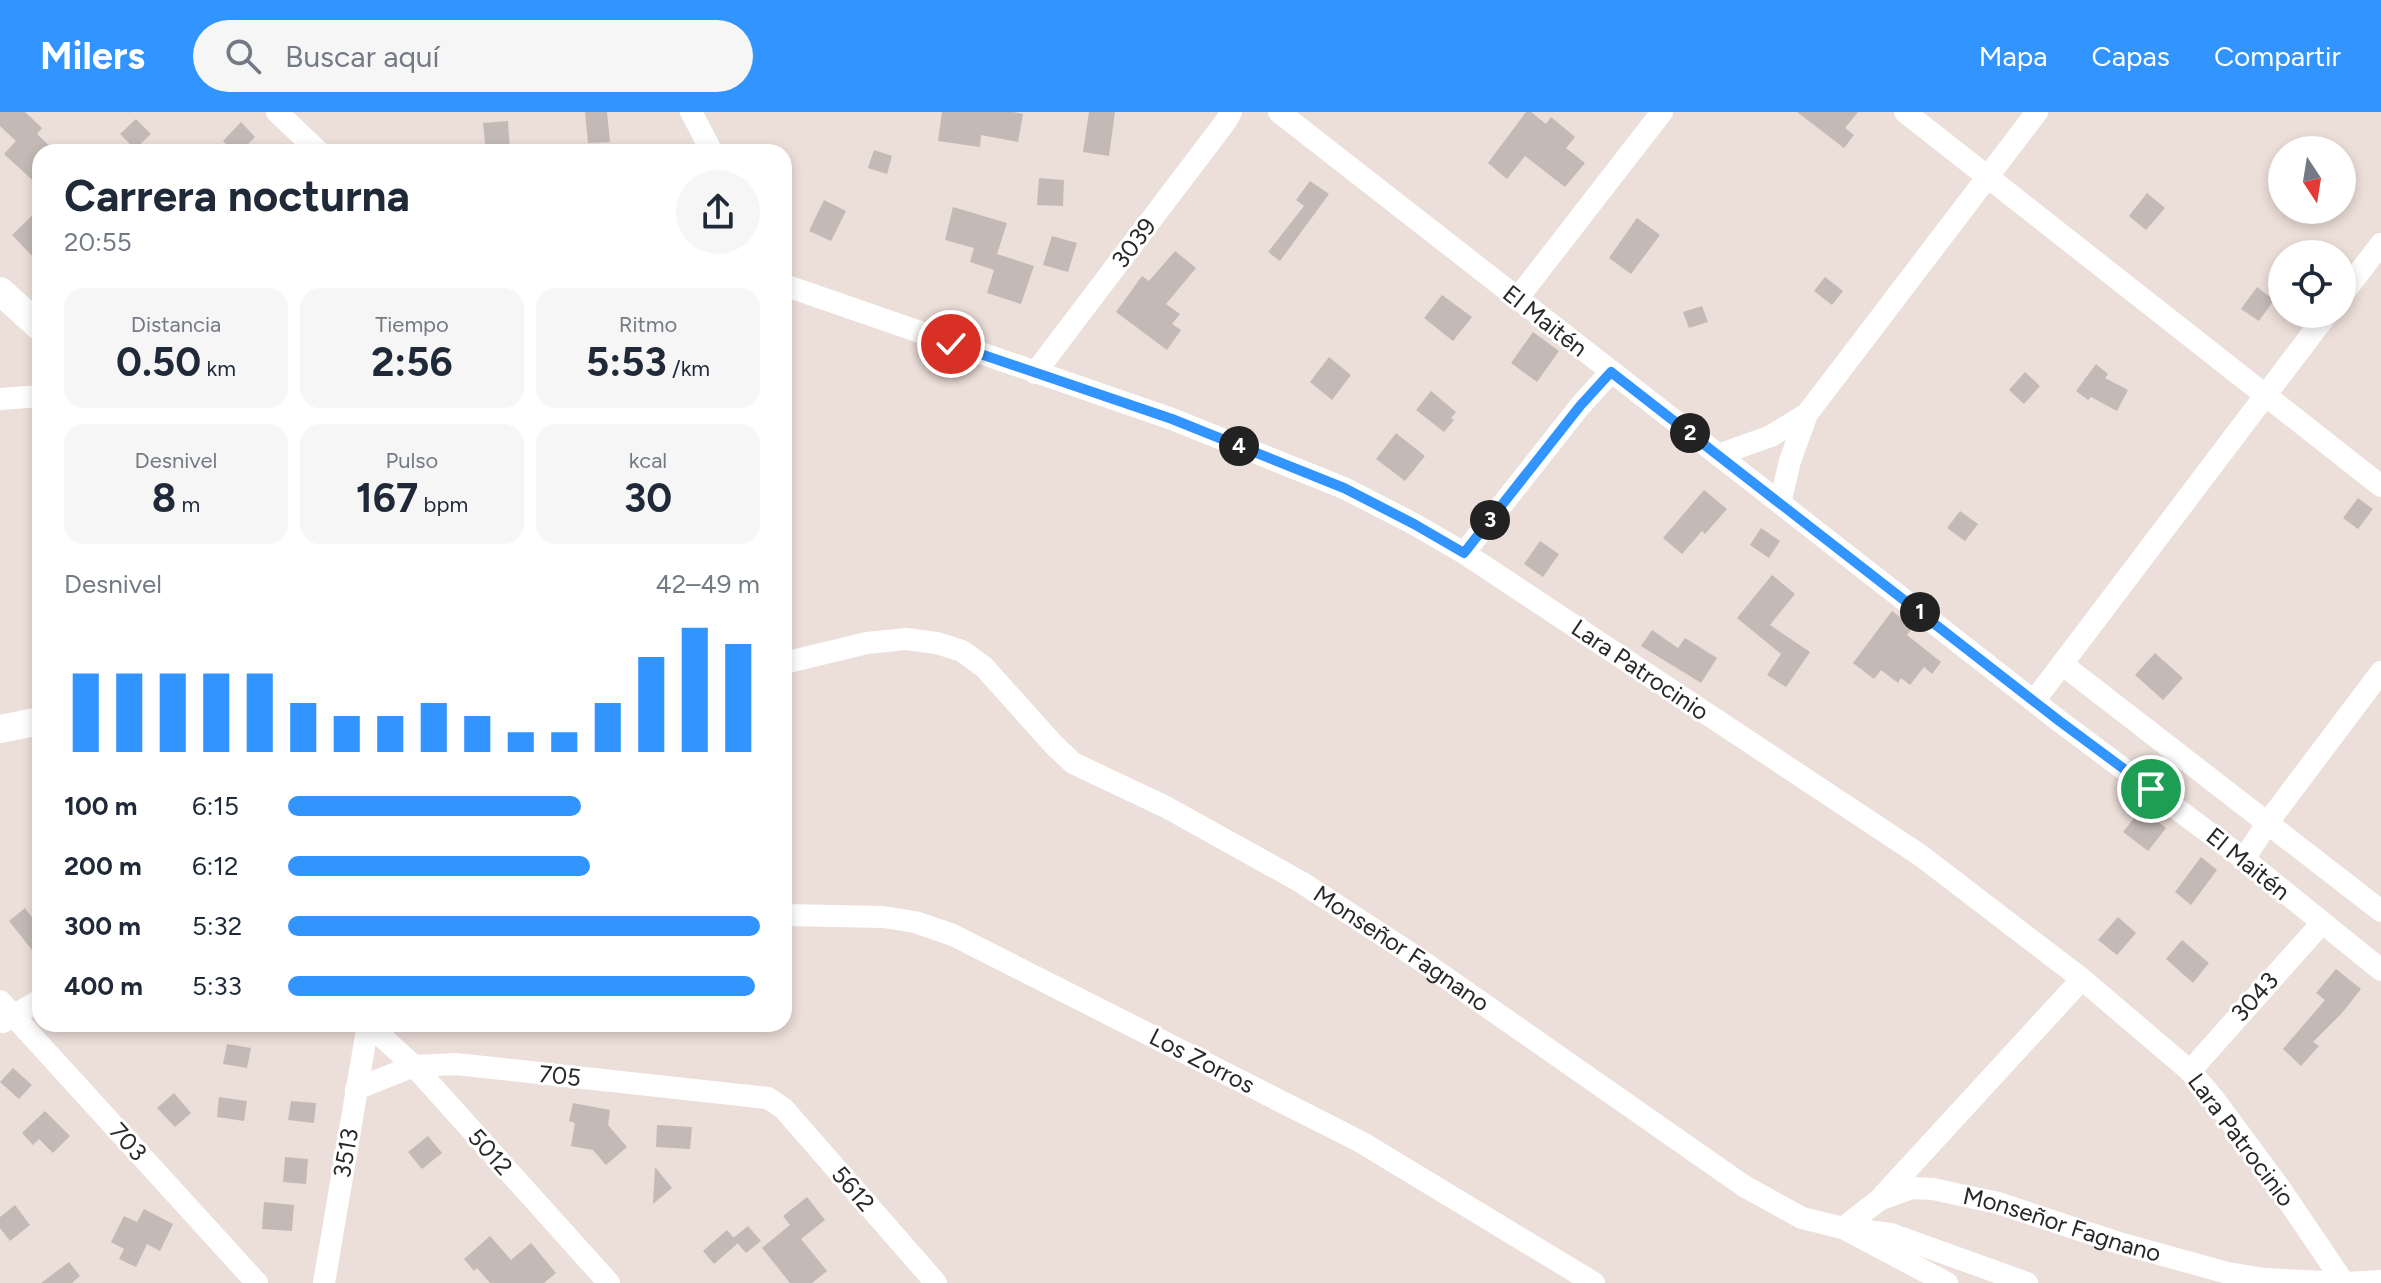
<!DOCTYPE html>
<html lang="es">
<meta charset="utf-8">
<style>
:root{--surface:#fff;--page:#f6f6f7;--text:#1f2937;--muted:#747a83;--accent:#3295ff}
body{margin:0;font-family:Figtree,sans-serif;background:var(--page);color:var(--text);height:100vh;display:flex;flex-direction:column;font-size:30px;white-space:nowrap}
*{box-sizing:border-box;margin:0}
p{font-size:26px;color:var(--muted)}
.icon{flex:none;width:44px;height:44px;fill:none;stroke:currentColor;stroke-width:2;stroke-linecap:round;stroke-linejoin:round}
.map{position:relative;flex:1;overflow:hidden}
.details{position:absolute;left:32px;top:32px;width:760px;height:888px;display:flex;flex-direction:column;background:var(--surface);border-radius:24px;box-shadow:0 4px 12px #0003}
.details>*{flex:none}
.needle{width:52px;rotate:168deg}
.controls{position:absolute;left:2268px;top:24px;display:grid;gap:16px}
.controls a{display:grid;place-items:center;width:88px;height:88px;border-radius:50%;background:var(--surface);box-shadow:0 4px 12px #0003;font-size:40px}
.pin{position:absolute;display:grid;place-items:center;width:68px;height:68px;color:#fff;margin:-34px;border:4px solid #fff;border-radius:50%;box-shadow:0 2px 8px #0007}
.km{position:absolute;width:40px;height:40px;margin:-20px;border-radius:50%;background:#222;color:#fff;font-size:22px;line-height:40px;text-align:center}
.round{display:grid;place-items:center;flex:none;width:84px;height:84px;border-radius:42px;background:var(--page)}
.head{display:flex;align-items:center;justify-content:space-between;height:136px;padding:0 32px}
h1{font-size:44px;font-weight:700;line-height:60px}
.metrics{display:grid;grid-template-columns:repeat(3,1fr);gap:12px;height:136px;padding:8px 32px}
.metrics div{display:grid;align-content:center;border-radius:20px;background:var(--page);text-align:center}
.metrics b{font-size:40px;font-weight:700}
.metrics small{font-size:22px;font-weight:400}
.metrics p{font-size:22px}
.chart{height:224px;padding:16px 32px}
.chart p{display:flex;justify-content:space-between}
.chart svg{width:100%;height:144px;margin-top:8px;stroke:var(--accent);stroke-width:6}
ul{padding:0 32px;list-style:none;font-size:26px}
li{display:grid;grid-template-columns:128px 96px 1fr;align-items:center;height:60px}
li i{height:20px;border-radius:10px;background:var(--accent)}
header{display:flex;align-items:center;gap:48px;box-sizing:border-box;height:112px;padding:0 40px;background:var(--accent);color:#fff}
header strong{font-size:38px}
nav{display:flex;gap:44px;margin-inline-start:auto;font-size:28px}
.search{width:560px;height:72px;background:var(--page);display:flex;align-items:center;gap:20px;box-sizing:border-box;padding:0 28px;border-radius:44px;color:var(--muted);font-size:30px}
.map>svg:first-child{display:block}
.building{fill:#c3bab5}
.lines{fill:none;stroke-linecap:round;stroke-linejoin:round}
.minor{stroke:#fff;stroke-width:22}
.tertiary{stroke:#fff;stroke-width:28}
.route-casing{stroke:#fff;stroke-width:16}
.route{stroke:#3295ff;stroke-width:10}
.labels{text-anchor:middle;stroke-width:6;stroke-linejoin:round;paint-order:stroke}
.street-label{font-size:24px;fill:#282828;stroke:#fff}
</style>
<header>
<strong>Milers</strong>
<div class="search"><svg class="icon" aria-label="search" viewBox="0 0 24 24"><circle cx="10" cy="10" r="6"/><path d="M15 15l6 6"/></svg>Buscar aquí</div>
<nav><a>Mapa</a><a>Capas</a><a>Compartir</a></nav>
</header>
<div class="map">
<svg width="2381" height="1171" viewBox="0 0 2381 1171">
<rect width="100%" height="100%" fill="#ecded9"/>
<path class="building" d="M0,0H25L42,16L37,22L56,40H40V75L4,42L16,29L0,14Z
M585,0H607L610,30L588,31Z
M942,0H1013L1023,2L1018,30L981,23L980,35L938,29Z
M1089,0H1115L1109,44L1083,40Z
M1526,0H1531L1546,12L1551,5L1575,25L1566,36L1585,51L1565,75L1525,44L1507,67L1488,51Z
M1797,0H1858L1845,16L1854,23L1844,36Z
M136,7L151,22L135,37L120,22Z
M508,9L510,40H486L483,11Z
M241,10L255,25L240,40H234L223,29Z
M874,38L892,44L887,62L868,56Z
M1039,66L1064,68L1063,94L1037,93Z
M1310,69L1329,82L1280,149L1268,140L1304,94L1296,88Z
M2147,81L2165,96L2146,118L2129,104Z
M824,88L846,99L831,129L809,119Z
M953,95L1007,111L997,142L1034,154L1021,192L987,181L994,158L970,150L974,136L945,128Z
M40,96V152L12,123Z
M1637,106L1660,123L1631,162L1609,146Z
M1052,124L1077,131L1068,160L1043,153Z
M1175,139L1196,156L1166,192L1180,202L1172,212L1181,218L1167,238L1116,200L1142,164L1149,169Z
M1825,165L1843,179L1832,193L1814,179Z
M2257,175L2274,188L2259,209L2241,197Z
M1442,183L1472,205L1453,229L1424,206Z
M1702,194L1708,210L1689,216L1683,200Z
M1533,220L1559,239L1537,270L1511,251Z
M1329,245L1351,263L1332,288L1310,270Z
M2096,252L2108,262L2105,266L2128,278L2117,299L2091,285L2088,288L2076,279Z
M2025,260L2040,274L2024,292L2009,278Z
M1431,279L1456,300L1451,306L1454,308L1444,320L1416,298Z
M1396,321L1425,344L1405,369L1376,347Z
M1704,378L1727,397L1705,422L1702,419L1682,442L1663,426Z
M2358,386L2373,397L2358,417L2343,406Z
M1960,399L1978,412L1965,429L1947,416Z
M1761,416L1780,429L1769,446L1750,433Z
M1540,429L1559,442L1543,465L1524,452Z
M1772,463L1795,482L1770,513L1810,540L1786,575L1767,563L1781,542L1737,506Z
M1892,499L1913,515L1907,523L1941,550L1932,562L1924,555L1910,573L1901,566L1898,571L1881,558L1874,567L1853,551Z
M1652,518L1678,536L1685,526L1717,546L1701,571L1641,534Z
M2155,541L2183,566L2163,588L2135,563Z
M2141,697L2166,716L2148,739L2123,720Z
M2201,745L2217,758L2191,793L2175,780Z
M25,796L40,816V848L9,809Z
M2118,805L2136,821L2117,843L2098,828Z
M2182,828L2209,851L2193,871L2166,847Z
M2336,857L2361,877L2342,901L2313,930L2319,934L2301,954L2283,937L2325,888L2316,881Z
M227,932L251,936L247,956L223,952Z
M13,956L32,973L19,987L0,970Z
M174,981L191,1001L175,1015L157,996Z
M219,985L247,989L244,1009L217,1005Z
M291,989L316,991L314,1011L288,1008Z
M573,991L610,998L608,1013L627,1035L606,1053L593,1038L571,1034L575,1011L569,1009Z
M45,999L70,1024L53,1041L39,1027L33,1033L22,1021Z
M657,1013L692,1015L690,1037L656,1035Z
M428,1024L442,1041L422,1057L408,1040Z
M285,1045L308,1047L306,1072L283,1070Z
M655,1055L672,1076L653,1092Z
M807,1085L825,1108L801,1127L827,1159L812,1171H790L762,1136L790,1113L783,1104Z
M264,1090L294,1093L292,1119L262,1117Z
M15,1093L30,1113L10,1129L0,1116V1105Z
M144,1097L173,1112L160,1139L147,1132L136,1155L119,1147L124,1137L111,1130L124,1104L137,1110Z
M748,1114L761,1129L746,1141L733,1126Z
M727,1118L738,1131L714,1152L703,1139Z
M490,1124L511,1148L531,1131L556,1161L544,1171H490L477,1156L474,1159L464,1147Z
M69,1150L80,1164L72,1171H41Z"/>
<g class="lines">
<g class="minor">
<path d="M277,0L319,40"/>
<path d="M691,0L712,40"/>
<path d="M1279,0L2058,608L2244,747L2381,858"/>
<path d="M1905,0L2381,374"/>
<path d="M784,173L1172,307L1344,376L1414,412L1464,441L1920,743L2082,867L2190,959L2214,987L2279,1075L2344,1171"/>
<path d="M2342,183L2381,132"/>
<path d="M1517,187L1662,0"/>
<path d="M1035,261L1226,9L1231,0"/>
<path d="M0,287L40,284"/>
<path d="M1718,343L1771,324L1807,302"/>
<path d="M1780,391L1790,349L1807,302L2037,0"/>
<path d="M1464,441L1580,294L1611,260"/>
<path id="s1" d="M784,551L867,531L906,527L937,531L962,539L984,555L1054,633L1073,651L1166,695L1301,770L1419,847L1744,1074L1802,1106L1843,1116L1891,1122L2027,1171"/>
<path d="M2062,552L2381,799"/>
<path d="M2034,589L2327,202"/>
<path d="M2244,747L2268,710L2381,560"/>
<path d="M784,803L883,805L915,810L953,823L1361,1030L1594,1171"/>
<path d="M0,889L257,1171"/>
<path d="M3,910L40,888"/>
<path d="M368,912L414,954L609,1171"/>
<path d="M2190,959L2321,812"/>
<path d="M356,977L414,954L456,952L768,986L784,997L936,1171"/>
<path id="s2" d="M1879,1088L1912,1076L1933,1077L1998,1091L2119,1131L2228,1161L2265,1167L2341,1171"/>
<path d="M324,1171L368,912"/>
<path d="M1947,1171L1843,1116L1879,1088L2082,867"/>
<path d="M2346,1171L2381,1169"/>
</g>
<path class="tertiary" d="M0,179L40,215
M0,617L40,609"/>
</g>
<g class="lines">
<g class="route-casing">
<path id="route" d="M951,232L1172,307L1344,376L1414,412L1464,441L1580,294L1611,260L2058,608L2151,677"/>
</g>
<use href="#route" class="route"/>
</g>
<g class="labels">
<g class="street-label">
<text transform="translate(1134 131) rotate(-53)" y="8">3039</text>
<text transform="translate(1545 209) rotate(38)" y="8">El Maitén</text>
<text transform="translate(1640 558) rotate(34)" y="8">Lara Patrocinio</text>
<text transform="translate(2248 752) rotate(39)" y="8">El Maitén</text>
<text dy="8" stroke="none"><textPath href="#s1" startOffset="718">Monseñor Fagnano</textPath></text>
<text transform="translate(2255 885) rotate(-48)" y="8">3043</text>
<text transform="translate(1202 949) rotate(27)" y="8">Los Zorros</text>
<text transform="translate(560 964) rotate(6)" y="8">705</text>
<text transform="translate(2241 1028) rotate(53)" y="8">Lara Patrocinio</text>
<text transform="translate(128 1030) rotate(48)" y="8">703</text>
<text transform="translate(490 1040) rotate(48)" y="8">5012</text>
<text transform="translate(346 1041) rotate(-80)" y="8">3513</text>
<text transform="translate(853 1077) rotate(49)" y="8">5612</text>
<text dy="8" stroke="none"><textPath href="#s2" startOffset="190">Monseñor Fagnano</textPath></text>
</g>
</g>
</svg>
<div class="controls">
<a><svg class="needle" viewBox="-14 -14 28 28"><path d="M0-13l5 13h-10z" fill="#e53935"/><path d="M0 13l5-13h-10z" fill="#747a83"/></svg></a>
<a><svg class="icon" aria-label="locate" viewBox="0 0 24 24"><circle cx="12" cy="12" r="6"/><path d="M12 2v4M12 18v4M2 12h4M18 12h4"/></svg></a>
</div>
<div class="pin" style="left:2151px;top:677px;background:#1e9e55"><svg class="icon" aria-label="arrive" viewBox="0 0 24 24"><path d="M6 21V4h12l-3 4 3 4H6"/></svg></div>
<div class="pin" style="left:951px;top:232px;background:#d93025"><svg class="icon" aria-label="check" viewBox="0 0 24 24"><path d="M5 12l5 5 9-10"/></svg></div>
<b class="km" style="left:1920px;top:500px">1</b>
<b class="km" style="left:1690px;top:321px">2</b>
<b class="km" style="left:1490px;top:408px">3</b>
<b class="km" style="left:1239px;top:334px">4</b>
<section class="details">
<div class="head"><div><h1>Carrera nocturna</h1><p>20:55</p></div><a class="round"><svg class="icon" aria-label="share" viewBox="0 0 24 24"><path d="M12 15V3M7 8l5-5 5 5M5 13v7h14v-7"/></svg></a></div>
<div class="metrics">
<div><p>Distancia</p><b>0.50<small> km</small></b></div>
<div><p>Tiempo</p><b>2:56</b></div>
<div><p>Ritmo</p><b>5:53<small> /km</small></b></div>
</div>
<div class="metrics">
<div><p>Desnivel</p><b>8<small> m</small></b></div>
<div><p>Pulso</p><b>167<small> bpm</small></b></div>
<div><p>kcal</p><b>30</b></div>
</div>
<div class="chart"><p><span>Desnivel</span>42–49 m</p>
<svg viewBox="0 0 160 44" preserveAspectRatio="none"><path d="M5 44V20M15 44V20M25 44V20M35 44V20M45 44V20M55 44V29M65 44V33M75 44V33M85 44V29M95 44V33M105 44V38M115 44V38M125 44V29M135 44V15M145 44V6M155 44V11"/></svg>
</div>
<ul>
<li><b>100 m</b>6:15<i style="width:62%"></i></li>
<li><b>200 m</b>6:12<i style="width:64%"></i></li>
<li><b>300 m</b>5:32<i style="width:100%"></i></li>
<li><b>400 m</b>5:33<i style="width:99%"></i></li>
</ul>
</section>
</div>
